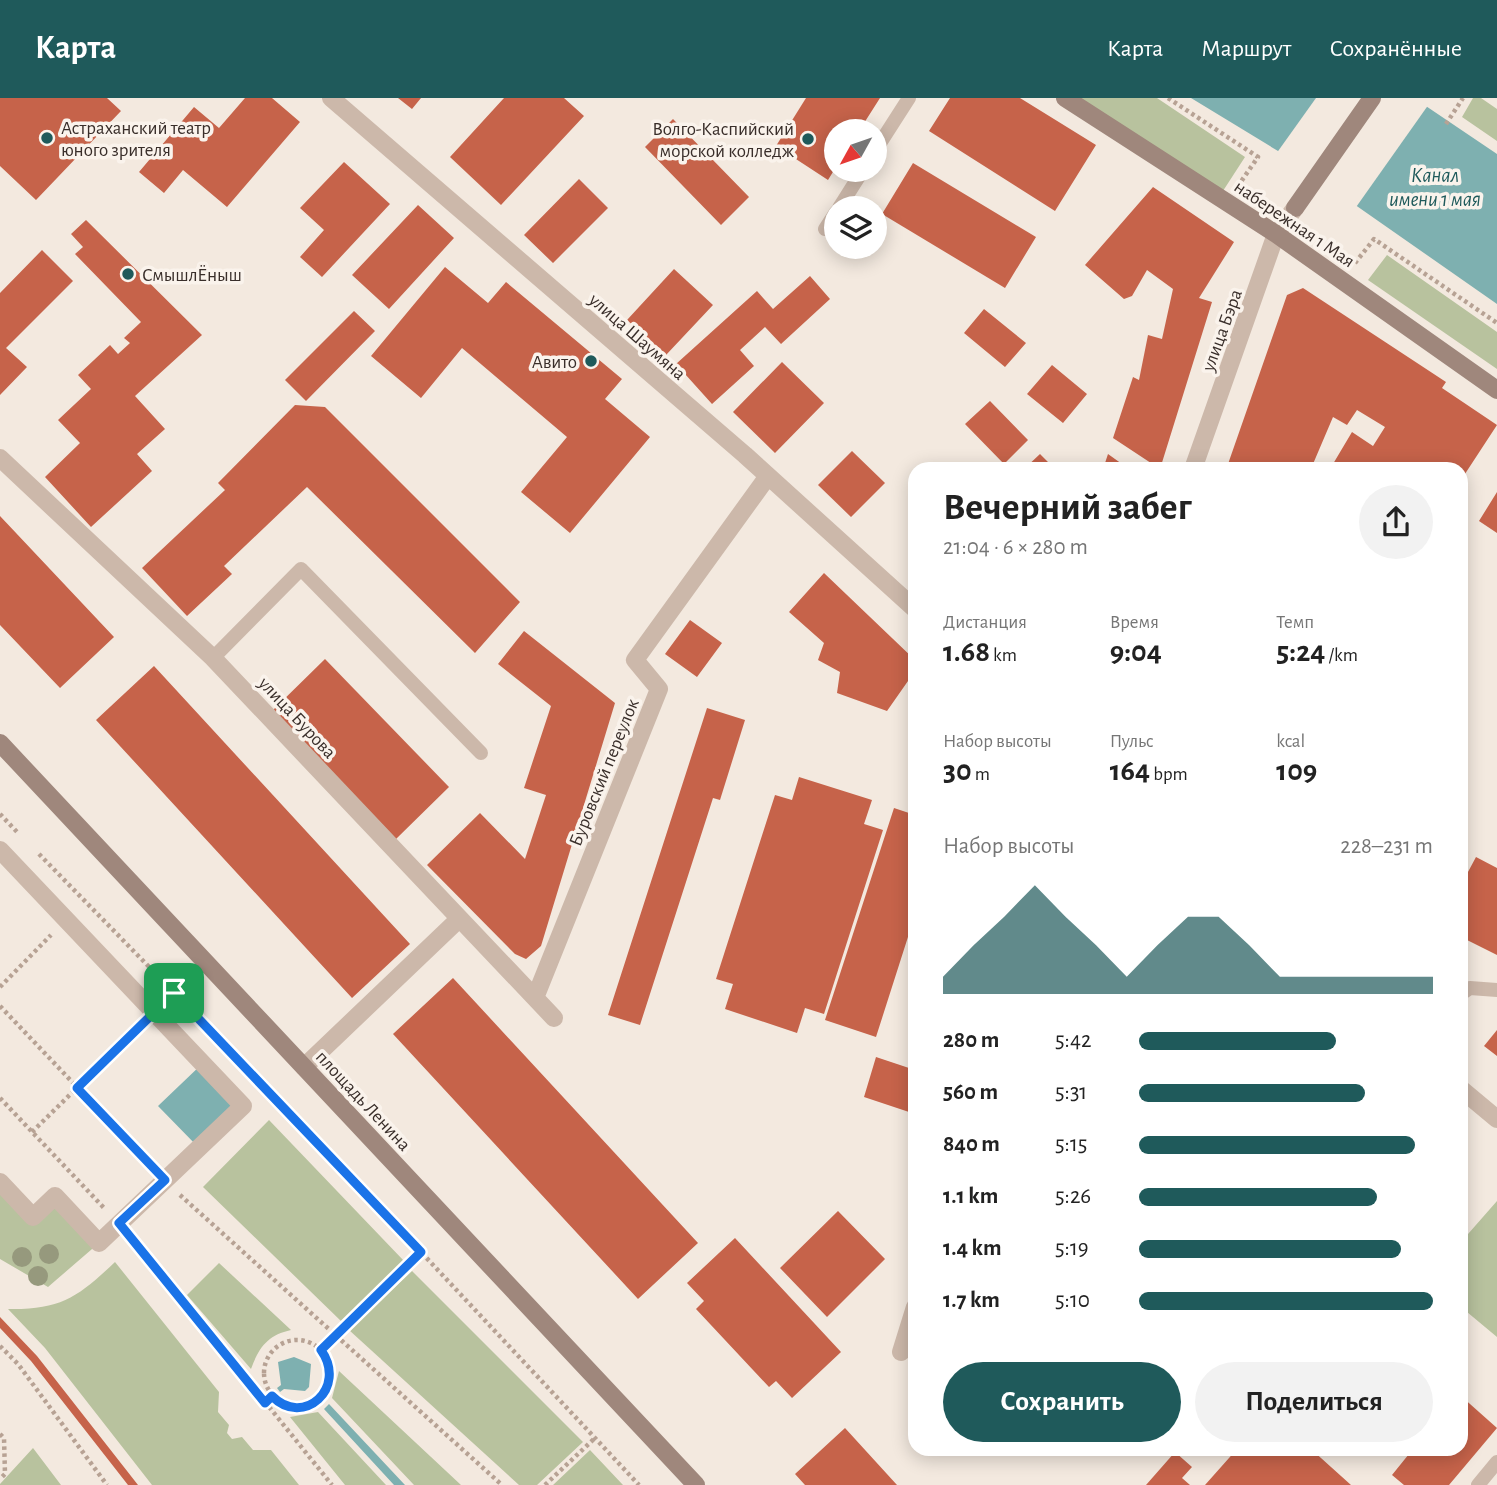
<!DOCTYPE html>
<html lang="ru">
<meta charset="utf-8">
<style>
:root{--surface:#fff;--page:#f2f2f2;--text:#222;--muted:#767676;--accent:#1f5a5b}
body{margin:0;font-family:"Alegreya Sans",sans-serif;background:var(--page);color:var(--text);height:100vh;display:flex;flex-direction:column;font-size:26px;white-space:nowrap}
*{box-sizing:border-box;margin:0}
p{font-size:23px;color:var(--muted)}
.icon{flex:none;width:38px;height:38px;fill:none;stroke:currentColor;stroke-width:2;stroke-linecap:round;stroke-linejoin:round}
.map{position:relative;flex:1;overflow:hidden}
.details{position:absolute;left:908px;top:364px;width:560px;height:994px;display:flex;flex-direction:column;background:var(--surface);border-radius:21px;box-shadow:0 4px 18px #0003}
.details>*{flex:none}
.needle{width:46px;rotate:230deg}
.controls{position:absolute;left:824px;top:21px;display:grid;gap:14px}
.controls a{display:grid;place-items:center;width:63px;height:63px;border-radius:50%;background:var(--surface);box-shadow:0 4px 18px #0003;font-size:35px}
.pin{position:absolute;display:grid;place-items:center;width:60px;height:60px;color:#fff;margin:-30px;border-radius:14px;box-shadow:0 4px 10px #0006}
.round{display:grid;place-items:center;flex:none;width:74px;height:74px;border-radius:37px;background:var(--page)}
.headline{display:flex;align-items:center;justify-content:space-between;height:119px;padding:0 35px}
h1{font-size:38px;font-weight:600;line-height:52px}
.figures{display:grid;grid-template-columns:repeat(3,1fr);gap:10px;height:119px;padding:7px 35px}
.figures div{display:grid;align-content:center}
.figures b{font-size:30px;font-weight:600}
.figures small{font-size:19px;font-weight:400}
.figures p{font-size:19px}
.chart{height:196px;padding:14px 35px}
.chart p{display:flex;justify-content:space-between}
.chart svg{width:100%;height:126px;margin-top:7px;fill:var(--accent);opacity:.7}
.button{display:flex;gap:14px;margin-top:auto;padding:14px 35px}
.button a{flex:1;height:80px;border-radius:42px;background:var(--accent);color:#fff;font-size:28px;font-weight:600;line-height:80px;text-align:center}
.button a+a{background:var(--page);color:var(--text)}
ul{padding:0 35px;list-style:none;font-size:23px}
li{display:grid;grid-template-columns:112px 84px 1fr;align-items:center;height:52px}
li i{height:18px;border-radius:9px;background:var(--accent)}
header{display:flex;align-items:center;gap:42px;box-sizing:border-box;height:98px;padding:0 35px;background:var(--accent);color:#fff}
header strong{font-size:33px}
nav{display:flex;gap:38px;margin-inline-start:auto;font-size:24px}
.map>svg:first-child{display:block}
.green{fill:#b8c29e}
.water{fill:#7eb0b0}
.pier{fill:#f3e9df}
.building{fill:#c6634a}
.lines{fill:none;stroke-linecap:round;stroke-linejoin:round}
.path{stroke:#b7a294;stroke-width:4.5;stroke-dasharray:3.5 3.5;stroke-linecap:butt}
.service{stroke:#ccb8aa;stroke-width:14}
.pedestrian{stroke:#ccb8aa;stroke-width:18}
.minor{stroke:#ccb8aa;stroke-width:18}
.secondary{stroke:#9f877c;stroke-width:18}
.tree{fill:#96997d}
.route-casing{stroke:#fff;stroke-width:14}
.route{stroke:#1a73e8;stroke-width:9}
.poi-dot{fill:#1f5a5b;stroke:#faf3ec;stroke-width:2.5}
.labels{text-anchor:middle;stroke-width:7;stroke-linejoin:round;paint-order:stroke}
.poi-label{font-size:19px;fill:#392e2a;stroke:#faf3ec;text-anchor:start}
.street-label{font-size:19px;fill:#392e2a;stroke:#faf3ec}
.water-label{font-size:21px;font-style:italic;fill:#1f5a5b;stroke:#faf3ec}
</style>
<header>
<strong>Карта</strong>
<nav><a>Карта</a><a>Маршрут</a><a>Сохранённые</a></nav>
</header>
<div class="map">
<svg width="1497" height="1387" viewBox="0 0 1497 1387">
<rect width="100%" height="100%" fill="#f3e9df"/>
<path class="green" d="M1079,0H1157L1245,59L1221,96Z
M1473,0H1481L1497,11V43L1462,19Z
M1387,157L1497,234V271L1368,182Z
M269,1022L404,1163L342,1224L203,1089Z
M0,1084L33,1119L55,1098L99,1145L48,1189L0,1161Z
M1497,1103V1239L1461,1209V1144Z
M115,1164L219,1294L218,1314L229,1327L227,1335L232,1341L242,1339L253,1352H271L299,1387H152L45,1250L8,1211C61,1212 78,1199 115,1164Z
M219,1165L291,1232C268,1237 259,1249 251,1271L187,1197Z
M412,1173L583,1344L537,1387H519L349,1232Z
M339,1273L461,1387H414L332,1300Z
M318,1314L386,1387H387H345L290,1319Z
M33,1350L61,1387H0V1386Z
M590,1352L623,1387H553Z"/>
<path class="water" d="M1191,0H1414L1497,56V206L1278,53Z
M203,965L243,1008L199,1050L158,1008Z
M294,1259L311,1266L309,1289L305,1293L284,1291L280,1294L277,1290L281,1287L278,1264Z
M329,1306L405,1387H394L324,1311Z"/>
<path class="pier" d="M1316,0H1420L1429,6L1354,112L1276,56Z"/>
<path class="building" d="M0,0H107L121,13L36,102L0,68Z
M245,0H272L300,24L227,109L183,72L164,95L139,74L194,9L219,30Z
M398,0H421L412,11Z
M504,0H564L584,18L501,107L450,59Z
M806,0H880L859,33H836V69L828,82L776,48Z
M950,0H1020L1096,47L1055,113L929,33Z
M673,21L749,99L721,127L645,49Z
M344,64L390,106L322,179L300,159L324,132L300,110Z
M913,65L1036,139L1005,190L882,116Z
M579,81L608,110L553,165L524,137Z
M1153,89L1234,144L1199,200L1212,204L1160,371L1113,340L1133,279L1139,282L1148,237L1162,241L1173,191L1147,172L1132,198L1124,201L1085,167Z
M418,107L454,140L389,211L352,177Z
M86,122L202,237L135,298L165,331L137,356L152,373L91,429L45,379L80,345L58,322L91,291L78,277L110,247L118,256L130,245L124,240L141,224L75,156L83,149L71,136Z
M42,152L73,183L6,250L27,269L0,297V195Z
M445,169L488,205L506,184L622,281L605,301L650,339L570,435L521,394L567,339L462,250L421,300L371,258Z
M674,171L713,207L666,257L627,222Z
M810,178L830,201L781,246L765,229L740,252L754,268L712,306L676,266L757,193L773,211Z
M1303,190L1446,284L1442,290L1497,327L1461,382V371H1330L1352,334L1373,348L1385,329L1357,312L1347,327L1333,319L1313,366L1321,371H1237L1228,366L1287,197Z
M984,211L1026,245L1005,269L964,235Z
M354,213L375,233L306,303L285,282Z
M782,264L824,305L775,355L733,314Z
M1052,267L1087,296L1063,325L1027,296Z
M990,303L1028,342L1004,366L965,326Z
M295,307L325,309L520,504L475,555L307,389L224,468L232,476L187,518L142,470L225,392L218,385Z
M852,353L885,385L851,419L818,387Z
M1040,356L1055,371H1024Z
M1108,356L1129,371H1103Z
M1497,394V435L1479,423Z
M0,418L114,539L60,590L0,527Z
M824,475L915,562V573L887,613L837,595L840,574L818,562L824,545L789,514Z
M690,522L722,545L697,579L665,556Z
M524,533L615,605L541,848L526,861L515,856L427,767L480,715L525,761L546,697L524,690L551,608L498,566Z
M325,561L449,689L396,741L272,613Z
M154,568L410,846L352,900L96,622Z
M707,610L745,622L720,702L713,700L640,927L608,917Z
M799,679L872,702L864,726L883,732L824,916L805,910L797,935L725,911L733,886L716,881L775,697L792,702Z
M894,710L915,717V817L876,939L825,922Z
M1476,759L1497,770V857L1461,839V787Z
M453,880L698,1145L638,1201L393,936Z
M1497,932V958L1484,948Z
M876,959L915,972V1016L864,999Z
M838,1113L885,1161L827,1219L780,1170Z
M735,1140L841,1254L792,1300L776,1283L769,1289L696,1211L704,1203L687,1185Z
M0,1219L37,1258L138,1387H128L31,1263L0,1230Z
M1461,1298L1497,1330L1449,1387H1404L1392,1377L1413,1351H1461Z
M845,1330L897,1387H805L795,1376Z
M1237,1351H1311L1351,1387H1205Z
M1175,1354L1192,1369L1182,1380L1190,1387H1146Z"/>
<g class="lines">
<path class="path" d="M1168,0L1258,59L1238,88
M1446,26L1463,0
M1355,165L1374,141L1497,225
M0,716L18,735
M39,756L274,997L639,1387
M0,889L51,837
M0,908L150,1066
M0,1000L105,1111
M32,1034L139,929
M180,1097L502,1387
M133,1140L332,1387
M264 1275a33 33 0 1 1 66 0a33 33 0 1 1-66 0Z
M0,1248L18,1266L107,1387
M321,1252L421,1154
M0,1336L4,1340L5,1376L0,1381
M545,1387L595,1340"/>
<path class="service" d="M875,53L909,0
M839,110L863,72
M825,131L836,114
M213,560L301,471L481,655
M1461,896L1470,890L1497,892
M1478,1387L1497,1364"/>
<path class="pedestrian" d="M0,752L243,1008L99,1145L55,1098L33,1119L0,1084"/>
<path class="minor" d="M331,0L745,357L915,511
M0,360L213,560L554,920
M1193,371L1276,136L1295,110
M535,900L659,591L635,562L768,378
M304,969L459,821
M1461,991L1497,1021
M901,1254L915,1209"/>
<path class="secondary" d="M1065,0L1276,136L1497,292
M1295,110L1372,0
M0,645L696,1387"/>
</g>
<g class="tree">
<circle cx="49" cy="1156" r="10"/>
<circle cx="22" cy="1159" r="10"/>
<circle cx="38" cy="1178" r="10"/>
</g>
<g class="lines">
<g class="route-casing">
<path id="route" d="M174,895L421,1154L321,1252C348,1290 303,1330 272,1298L265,1305L119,1125L165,1082L77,990Z"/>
</g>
<use href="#route" class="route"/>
</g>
<g class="poi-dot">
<circle cx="47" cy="40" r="7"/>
<circle cx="808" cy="41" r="7"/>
<circle cx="128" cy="176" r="7"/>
<circle cx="591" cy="263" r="7"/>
</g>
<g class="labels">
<g class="poi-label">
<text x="61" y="36">Астраханский театр<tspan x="61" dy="22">юного зрителя</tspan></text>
<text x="794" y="37" text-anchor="end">Волго-Каспийский<tspan x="794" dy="22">морской колледж</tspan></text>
<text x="142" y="183">СмышлЁныш</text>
<text x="577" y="270" text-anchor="end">Авито</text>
</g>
<g class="street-label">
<text transform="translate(1295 125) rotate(34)" y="7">набережная 1 Мая</text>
<text transform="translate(1221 232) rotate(-70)" y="7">улица Бэра</text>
<text transform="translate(638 238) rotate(41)" y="7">улица Шаумяна</text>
<text transform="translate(298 619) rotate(47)" y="7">улица Бурова</text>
<text transform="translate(603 674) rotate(-68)" y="7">Буровский переулок</text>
<text transform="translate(364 1002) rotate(47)" y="7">площадь Ленина</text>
</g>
<g class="water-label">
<text x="1435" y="84">Канал<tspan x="1435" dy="24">имени 1 мая</tspan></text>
</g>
</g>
</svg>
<div class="controls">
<a><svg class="needle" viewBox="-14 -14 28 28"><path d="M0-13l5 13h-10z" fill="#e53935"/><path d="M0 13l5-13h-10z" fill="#767676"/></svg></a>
<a><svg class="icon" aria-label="layers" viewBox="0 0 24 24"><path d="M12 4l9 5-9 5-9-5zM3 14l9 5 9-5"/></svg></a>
</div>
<div class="pin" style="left:174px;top:895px;background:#1e9e55"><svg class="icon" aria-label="arrive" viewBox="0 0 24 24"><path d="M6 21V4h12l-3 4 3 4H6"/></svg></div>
<section class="details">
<div class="headline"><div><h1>Вечерний забег</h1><p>21:04 · 6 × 280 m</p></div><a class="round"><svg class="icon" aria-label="share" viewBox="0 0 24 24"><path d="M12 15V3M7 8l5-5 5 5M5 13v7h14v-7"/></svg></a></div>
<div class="figures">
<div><p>Дистанция</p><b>1.68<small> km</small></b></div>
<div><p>Время</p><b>9:04</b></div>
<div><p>Темп</p><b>5:24<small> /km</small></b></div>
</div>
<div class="figures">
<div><p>Набор высоты</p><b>30<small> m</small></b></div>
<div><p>Пульс</p><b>164<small> bpm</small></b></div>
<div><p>kcal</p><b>109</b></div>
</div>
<div class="chart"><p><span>Набор высоты</span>228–231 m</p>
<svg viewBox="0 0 160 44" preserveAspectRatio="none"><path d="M0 44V38L10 27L20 17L30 6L40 17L50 27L60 38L70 27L80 17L90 17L100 27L110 38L120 38L130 38L140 38L150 38L160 38V44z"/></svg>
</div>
<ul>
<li><b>280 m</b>5:42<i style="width:67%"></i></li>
<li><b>560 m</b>5:31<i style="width:77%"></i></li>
<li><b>840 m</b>5:15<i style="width:94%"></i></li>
<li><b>1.1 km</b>5:26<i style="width:81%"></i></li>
<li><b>1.4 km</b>5:19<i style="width:89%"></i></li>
<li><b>1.7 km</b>5:10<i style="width:100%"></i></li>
</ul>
<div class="button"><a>Сохранить</a><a>Поделиться</a></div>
</section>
</div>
